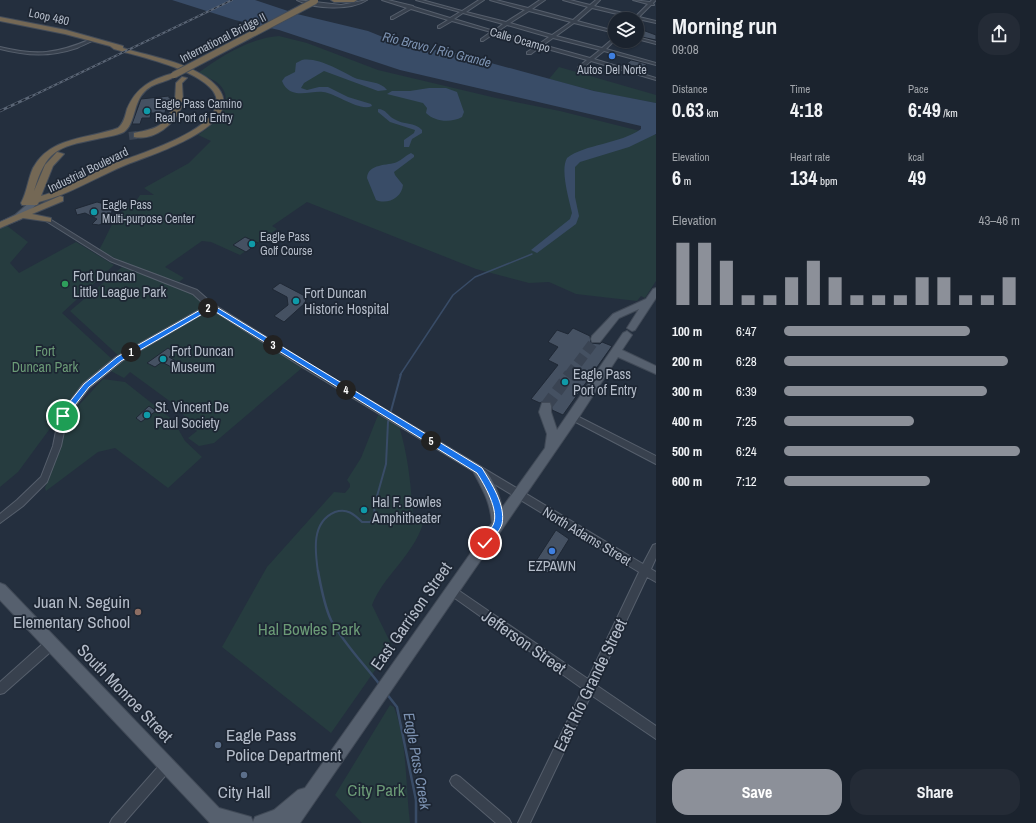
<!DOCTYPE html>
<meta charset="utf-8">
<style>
:root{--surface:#1b232e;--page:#242b36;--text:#f1f3f6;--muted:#a0a4aa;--line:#39404a;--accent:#8c9099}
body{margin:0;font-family:"Archivo Narrow",sans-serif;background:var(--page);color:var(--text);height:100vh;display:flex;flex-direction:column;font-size:15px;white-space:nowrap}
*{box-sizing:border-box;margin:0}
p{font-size:13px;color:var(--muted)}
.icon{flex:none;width:22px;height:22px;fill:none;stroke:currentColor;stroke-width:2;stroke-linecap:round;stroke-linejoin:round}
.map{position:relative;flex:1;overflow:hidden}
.drawer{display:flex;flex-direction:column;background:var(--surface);width:380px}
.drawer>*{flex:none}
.fabs{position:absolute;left:608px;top:12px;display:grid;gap:8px}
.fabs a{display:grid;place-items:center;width:36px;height:36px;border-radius:50%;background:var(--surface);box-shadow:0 1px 3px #0004,0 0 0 1px var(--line);font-size:20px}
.pin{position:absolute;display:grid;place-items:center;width:34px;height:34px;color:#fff;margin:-17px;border:2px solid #fff;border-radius:50%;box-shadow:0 1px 4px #0007}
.km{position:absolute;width:20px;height:20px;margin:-10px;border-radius:50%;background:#222;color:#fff;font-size:11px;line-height:20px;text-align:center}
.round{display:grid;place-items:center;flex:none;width:42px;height:42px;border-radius:16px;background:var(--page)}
.summary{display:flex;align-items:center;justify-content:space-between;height:68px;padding:0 16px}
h1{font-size:22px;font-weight:700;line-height:30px}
.stats{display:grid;grid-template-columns:repeat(3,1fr);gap:6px;height:68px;padding:4px 16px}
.stats div{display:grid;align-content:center}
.stats b{font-size:20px;font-weight:700}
.stats small{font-size:11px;font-weight:400}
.stats p{font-size:11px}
.chart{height:112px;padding:8px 16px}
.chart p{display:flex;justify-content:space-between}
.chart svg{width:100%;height:72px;margin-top:4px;stroke:var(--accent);stroke-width:6}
.primary-button{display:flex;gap:8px;margin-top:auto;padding:8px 16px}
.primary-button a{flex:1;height:46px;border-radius:16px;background:var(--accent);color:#fff;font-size:16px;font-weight:700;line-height:46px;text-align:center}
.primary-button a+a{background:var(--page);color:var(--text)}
ul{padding:0 16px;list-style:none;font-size:13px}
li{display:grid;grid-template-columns:64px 48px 1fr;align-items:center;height:30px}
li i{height:10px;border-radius:5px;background:var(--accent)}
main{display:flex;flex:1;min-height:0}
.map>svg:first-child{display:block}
.green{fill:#263c3f}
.water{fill:#394c67}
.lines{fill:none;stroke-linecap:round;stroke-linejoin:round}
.stream-far2{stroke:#394c67;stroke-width:1.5}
.stream-far1{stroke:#394c67;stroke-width:2}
.stream{stroke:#394c67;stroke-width:2.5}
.building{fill:#455162;stroke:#1f2835}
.major-tunnel-far1{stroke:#3a4453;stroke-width:10;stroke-dasharray:10 4.5;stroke-linecap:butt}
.major-tunnel{stroke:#3a4453;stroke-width:12;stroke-dasharray:12 6;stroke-linecap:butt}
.highway-tunnel{stroke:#3a4453;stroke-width:8;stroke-dasharray:8 4;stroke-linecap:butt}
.minor-casing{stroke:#565f6c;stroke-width:2}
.major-casing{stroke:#414a57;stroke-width:2}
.highway-casing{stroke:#434c59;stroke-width:2}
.minor{fill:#38414e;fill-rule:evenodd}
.major{fill:#56606e;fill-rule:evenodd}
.highway{fill:#746855;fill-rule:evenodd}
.rail-far1-casing{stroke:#5a6575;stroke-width:2}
.rail-casing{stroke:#5a6575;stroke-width:2.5}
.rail-far1{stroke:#1d2633;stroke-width:1;stroke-dasharray:3;stroke-linecap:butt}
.rail{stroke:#1d2633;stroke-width:1.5;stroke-dasharray:4;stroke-linecap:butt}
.highway-bridge-casing{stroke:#434c59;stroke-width:8;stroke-linecap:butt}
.highway-bridge{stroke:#746855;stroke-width:6}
.route{fill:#1a73e8;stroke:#fff}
.shop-dot{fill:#3f7fe0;stroke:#1d2633;stroke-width:1.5}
.culture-dot{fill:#0f9aa8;stroke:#1d2633;stroke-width:1.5}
.leisure-dot{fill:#2e9e5b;stroke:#1d2633;stroke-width:1.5}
.education-dot{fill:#8d6e63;stroke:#1d2633;stroke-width:1.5}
.service-dot{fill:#5c6f8a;stroke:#1d2633;stroke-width:1.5}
.labels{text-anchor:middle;stroke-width:3.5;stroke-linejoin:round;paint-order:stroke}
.far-street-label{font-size:12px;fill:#b4bcc9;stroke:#1d2633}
.far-poi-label{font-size:12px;fill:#b4bcc9;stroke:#1d2633;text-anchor:start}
.far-water-label{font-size:13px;font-style:italic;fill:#7c92b1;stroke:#1d2633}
.poi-label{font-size:14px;fill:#b4bcc9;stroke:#1d2633;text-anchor:start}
.park-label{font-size:14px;fill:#6b9a76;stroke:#1d2633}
.street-label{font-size:14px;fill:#b4bcc9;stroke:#1d2633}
.water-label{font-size:15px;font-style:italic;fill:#7c92b1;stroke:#1d2633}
.near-poi-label{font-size:17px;fill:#b4bcc9;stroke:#1d2633;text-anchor:end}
.near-street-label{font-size:17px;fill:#b4bcc9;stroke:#1d2633}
.near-park-label{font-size:17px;fill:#6b9a76;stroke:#1d2633}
</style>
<main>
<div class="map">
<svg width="656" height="823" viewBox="0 0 656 823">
<rect width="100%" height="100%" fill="#242f3e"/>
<path class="green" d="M279,36L307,43L378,70L496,98L560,111L656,135V281L645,298L641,296L637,301L576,294L549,282L529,283L476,269L307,202L272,226L277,229L240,255L211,242L202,241L165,267L184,278L179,282L128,265L99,250C105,240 110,226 117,217C124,208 135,205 140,195H154L144,188L189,163L211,141L198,135C216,124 240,98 215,81C210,78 203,76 198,73C221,56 250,38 279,36Z
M559,67L656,95V103L602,93L549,79Z
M6,225L28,242L10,263L19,273L76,242L114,265L62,313L113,360L82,385L18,472L0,487V226Z
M122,267L189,291L205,306L195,315L121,358L70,311Z
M211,308L303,367L214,443L199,446L188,438L197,431L175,405L130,372L124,378L109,370Z
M103,379L125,382L173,420L185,441L202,457L168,488L115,448L98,452L46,491L45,488L61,443L68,417Z
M378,415L399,426C408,455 411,485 413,516L423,524C412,557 384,575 372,605L392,646L331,733L222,647L267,567L334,492L345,493L350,487V484L347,480L361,458Z
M390,705L394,707C408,745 405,783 410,823H362L335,795Z"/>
<path class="water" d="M172,0H255L297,14L368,31L410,48L447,51L594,91L656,103V134L629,147L580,162L575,167V197L579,216L576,224L537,253L531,250L570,219L572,213C569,199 560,170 567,158C585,144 620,144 641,129V126L400,70L279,30L235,20Z
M302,60C319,57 340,71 355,78C365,82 381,81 387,90L378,91L324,71L304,83L301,88L307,90L319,87H328L348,97L371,104L372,106C359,112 336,93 323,92C311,90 290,101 282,81L285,77L295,72L296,63Z
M429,88H446L457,92L464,112L462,117C451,123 435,122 426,113L427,108L423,103L387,94L392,91H410Z
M378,109C386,109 388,116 394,119C403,125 415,122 422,130V133L412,139L409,147H404V140L414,133L415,130L390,122L378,112Z
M411,153L414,155V157L394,172L395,175L403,185C402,198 387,205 376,200L367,178C368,163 388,166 397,162C402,160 406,155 411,153Z"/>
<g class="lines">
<path class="stream-far2" d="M400,375L453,295L475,277L532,254"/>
<path class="stream-far1" d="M318,572C315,551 311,522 335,512C347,508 354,514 362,522H370L375,517L374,507L386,464L388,422L401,374"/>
<path class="stream" d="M318,571C321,587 324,605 331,620C344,644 364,664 380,685
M386,693L397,707L416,800V823"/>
</g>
<path class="building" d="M637,28L656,35V40L637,36Z
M631,60L647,64L642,68L626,64Z
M169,96V98H174L175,103H167L165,113H151L150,118H142L140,124H132L141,99Z
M97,202L108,205L112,210L111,219L99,225L92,224L97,219L85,213L77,215L75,209Z
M245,237L258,243L246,252L233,245Z
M280,283L303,295L306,299L305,303L284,322L274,316L288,305L287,297L272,289Z
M573,328L590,336L591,343L600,344L602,342L612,346L563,415L552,410L551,402H542L540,403L531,399L558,365L548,360L558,347L548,342L557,330L568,334Z
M168,348L175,353L169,357L179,363L173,368L162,362L155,367L147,363Z
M149,406L156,411L141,422L136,418Z
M556,530L569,539L548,573L534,564Z"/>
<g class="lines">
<path class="major-tunnel-far1" d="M569,375L596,339"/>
<path class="major-tunnel" d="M546,406L570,374"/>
<path class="highway-tunnel" d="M129,136L137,135"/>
<g class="minor-casing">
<path id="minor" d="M297,0L341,5L367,0C350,11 315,9 297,0Z
M382,0H388L413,6L414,7L450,18L460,12L416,0H422L462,11L479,0H484L466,12L506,22L525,10L490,0H496L528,8L540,0H545L532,9L573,20L588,7L563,0H570L590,5L596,0H600L594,6L636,16L648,4L633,0L650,2L652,0H656L653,3L654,5H651L639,17L656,21V23L638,19H633L634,18L592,8L577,21L615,31V33L574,23L556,36L602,48L615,37V40L606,49L656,63V65L604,51L594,59L656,78V80L591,61L582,69H578V67L587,60L540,47L531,54H527V52L537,46L495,33L483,41H481V39L491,32L452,21L440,28H438V26L448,20L411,9L393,19H391V17L407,8ZM529,11L571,22L552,35L510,23ZM463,13L503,24L494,31L454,19ZM507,25L549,37L539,44L497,32ZM553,38L600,50L590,58L543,45Z
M637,37L656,42V44L637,39Z
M91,39L94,40C89,43 83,45 77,48C50,57 27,56 0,49V47C37,56 56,54 91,39Z
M48,218L114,259L197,290L213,304L308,363L643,564L653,545L656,544V558L651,569L656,572V582L647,577L596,685L656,726V739L591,695L530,823H518L583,689L449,594L447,591L449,588L452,586L455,588L588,679L639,572L302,367L211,309L122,361L89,388L67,417L61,446L47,482L23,506L0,523V514L17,500L41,477L53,446L59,416L83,384L116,357L206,306L193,294L110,261L46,221V219Z
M573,414L656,456V464L570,419L569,417L570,415Z
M51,639L55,640L56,644L55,648L4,693L0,694V682L47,640Z
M168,758L172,760L174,764L172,768L124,823H110L112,819L164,760Z
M456,775L460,777L509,819L511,823H496L452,785L450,781L452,777Z"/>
</g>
<g class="major-casing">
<path id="major" d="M31,201L38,203L21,219L0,227V222L15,215Z
M656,288V298L635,330L632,331L627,328L639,309L619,318L600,342H592L591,339L592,336L613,314L646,299L653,289Z
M627,331L632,335L622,350L656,366V374L618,357L577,420L300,823H210L0,600V583L5,585L219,808L251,817L253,822L255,817L274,810L298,790L305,788L492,523C490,501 483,490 473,471L475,467C489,463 500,497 502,508L545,448L547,434L539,412L542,403H550L551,406V412L557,430L623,333Z"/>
</g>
<g class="highway-casing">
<path id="highway" d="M331,0H357L354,2H334Z
M0,17L66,30L123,46V48C152,57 188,62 211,81C260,121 152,155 128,164C98,176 71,194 39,202L37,205H22L21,203C27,192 28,179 33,168C50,136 89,139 118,128C124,123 125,116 127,109C136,87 152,79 174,73L177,75C166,84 151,81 141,96C134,106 134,125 124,132C116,136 105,137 97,139C56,147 46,151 34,191L45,165L57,152L64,154L53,166L41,196C66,189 89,175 113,164C132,156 238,126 213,91C197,69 140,57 114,49L110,46L65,34L0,21Z
M182,77L187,78L182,83L183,101L179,103L175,101L176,83Z
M175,104L182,106C175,124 155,141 134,137V133C159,128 163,127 175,104Z
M60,196L63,197V201L32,214L51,218V222L23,218L0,228V222Z"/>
</g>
<use href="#minor" class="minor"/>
<use href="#major" class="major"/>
<use href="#highway" class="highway"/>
<g class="rail-far1-casing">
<path id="rail-far1" d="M30,97L232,0"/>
</g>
<g class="rail-casing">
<path id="rail" d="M0,111L32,96"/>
</g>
<use href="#rail-far1" class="rail-far1"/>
<use href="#rail" class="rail"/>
<g class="highway-bridge-casing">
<path id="highway-bridge" d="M174,75L315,1"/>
</g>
<use href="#highway-bridge" class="highway-bridge"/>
</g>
<path class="route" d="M209,305H213L482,468C491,483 506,505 502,524C500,531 492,539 488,545H482L481,543C484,536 490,531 493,525C500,511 484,484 477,473L211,309L121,361L89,387L65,418H60V414L84,384L117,357Z"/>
<g class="shop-dot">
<circle cx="612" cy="56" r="4"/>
<circle cx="552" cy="551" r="4"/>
</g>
<g class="culture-dot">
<circle cx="147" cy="111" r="4"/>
<circle cx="94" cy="212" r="4"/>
<circle cx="252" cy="244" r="4"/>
<circle cx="296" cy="301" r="4"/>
<circle cx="163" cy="359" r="4"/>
<circle cx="565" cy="382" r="4"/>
<circle cx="147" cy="415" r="4"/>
<circle cx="364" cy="510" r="4"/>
</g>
<circle class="leisure-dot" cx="65" cy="284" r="4"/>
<circle class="education-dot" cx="138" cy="612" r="4"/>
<g class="service-dot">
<circle cx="218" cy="745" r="4"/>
<circle cx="244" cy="775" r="4"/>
</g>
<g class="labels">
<g class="far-street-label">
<text transform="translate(49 17) rotate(13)" y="4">Loop 480</text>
<text transform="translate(223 38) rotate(-27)" y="4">International Bridge II</text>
<text transform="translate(520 40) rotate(16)" y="4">Calle Ocampo</text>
<text transform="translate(88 170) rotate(-26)" y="4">Industrial Boulevard</text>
</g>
<g class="far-poi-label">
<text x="612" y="74" text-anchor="middle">Autos Del Norte</text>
<text x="155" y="108">Eagle Pass Camino<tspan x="155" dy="14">Real Port of Entry</tspan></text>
<text x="102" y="209">Eagle Pass<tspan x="102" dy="14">Multi-purpose Center</tspan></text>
<text x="260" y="241">Eagle Pass<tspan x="260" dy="14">Golf Course</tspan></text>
</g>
<g class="far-water-label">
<text transform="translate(437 49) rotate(14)" y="5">Río Bravo / Rio Grande</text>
</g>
<g class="poi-label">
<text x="73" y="281">Fort Duncan<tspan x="73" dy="16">Little League Park</tspan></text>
<text x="304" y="298">Fort Duncan<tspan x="304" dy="16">Historic Hospital</tspan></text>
<text x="171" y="356">Fort Duncan<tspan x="171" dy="16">Museum</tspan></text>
<text x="573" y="379">Eagle Pass<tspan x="573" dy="16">Port of Entry</tspan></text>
<text x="155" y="412">St. Vincent De<tspan x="155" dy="16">Paul Society</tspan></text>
<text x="372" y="507">Hal F. Bowles<tspan x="372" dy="16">Amphitheater</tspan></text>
<text x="552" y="571" text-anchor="middle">EZPAWN</text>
</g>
<g class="park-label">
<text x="45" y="356">Fort<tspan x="45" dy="16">Duncan Park</tspan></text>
</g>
<g class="street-label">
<text transform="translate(587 536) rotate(31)" y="5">North Adams Street</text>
</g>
<g class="water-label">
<text transform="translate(417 761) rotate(80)" y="5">Eagle Pass Creek</text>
</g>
<g class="near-poi-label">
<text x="130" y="608">Juan N. Seguin<tspan x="130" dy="20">Elementary School</tspan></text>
<text x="226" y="741" text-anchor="start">Eagle Pass<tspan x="226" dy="20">Police Department</tspan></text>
<text x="244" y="798" text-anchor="middle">City Hall</text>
</g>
<g class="near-street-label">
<text transform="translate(411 616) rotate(-55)" y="6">East Garrison Street</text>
<text transform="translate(524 642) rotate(35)" y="6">Jefferson Street</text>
<text transform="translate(590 685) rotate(-64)" y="6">East Río Grande Street</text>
<text transform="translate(125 693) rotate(46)" y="6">South Monroe Street</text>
</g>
<g class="near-park-label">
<text x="309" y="635">Hal Bowles Park</text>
<text x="376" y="796">City Park</text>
</g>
</g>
</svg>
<div class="fabs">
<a><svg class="icon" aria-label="layers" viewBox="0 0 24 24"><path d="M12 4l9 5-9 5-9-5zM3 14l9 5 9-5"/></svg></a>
</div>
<div class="pin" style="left:63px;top:416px;background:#1e9e55"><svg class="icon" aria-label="arrive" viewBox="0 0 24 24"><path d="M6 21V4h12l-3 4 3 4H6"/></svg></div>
<div class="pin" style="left:485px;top:543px;background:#d93025"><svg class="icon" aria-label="check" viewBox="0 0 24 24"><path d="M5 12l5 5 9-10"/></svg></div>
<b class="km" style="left:131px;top:352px">1</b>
<b class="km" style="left:208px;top:308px">2</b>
<b class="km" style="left:273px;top:345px">3</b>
<b class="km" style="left:346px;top:390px">4</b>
<b class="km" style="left:431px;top:441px">5</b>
</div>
<section class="drawer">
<div class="summary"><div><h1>Morning run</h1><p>09:08</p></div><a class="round"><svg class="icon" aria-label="share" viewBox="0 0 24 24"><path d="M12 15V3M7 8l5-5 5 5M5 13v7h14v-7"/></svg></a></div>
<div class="stats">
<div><p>Distance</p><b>0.63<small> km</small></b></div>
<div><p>Time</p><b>4:18</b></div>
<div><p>Pace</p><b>6:49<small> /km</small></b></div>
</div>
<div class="stats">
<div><p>Elevation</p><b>6<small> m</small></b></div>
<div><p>Heart rate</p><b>134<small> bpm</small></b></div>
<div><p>kcal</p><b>49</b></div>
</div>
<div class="chart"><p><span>Elevation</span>43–46 m</p>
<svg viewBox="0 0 160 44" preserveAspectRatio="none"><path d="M5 44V6M15 44V6M25 44V17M35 44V38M45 44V38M55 44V27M65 44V17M75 44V27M85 44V38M95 44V38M105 44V38M115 44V27M125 44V27M135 44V38M145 44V38M155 44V27"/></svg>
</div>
<ul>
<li><b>100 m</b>6:47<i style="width:79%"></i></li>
<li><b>200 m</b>6:28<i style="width:95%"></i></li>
<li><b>300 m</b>6:39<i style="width:86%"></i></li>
<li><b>400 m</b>7:25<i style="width:55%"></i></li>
<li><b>500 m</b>6:24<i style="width:100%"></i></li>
<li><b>600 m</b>7:12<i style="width:62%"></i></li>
</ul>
<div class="primary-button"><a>Save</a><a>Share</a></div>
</section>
</main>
